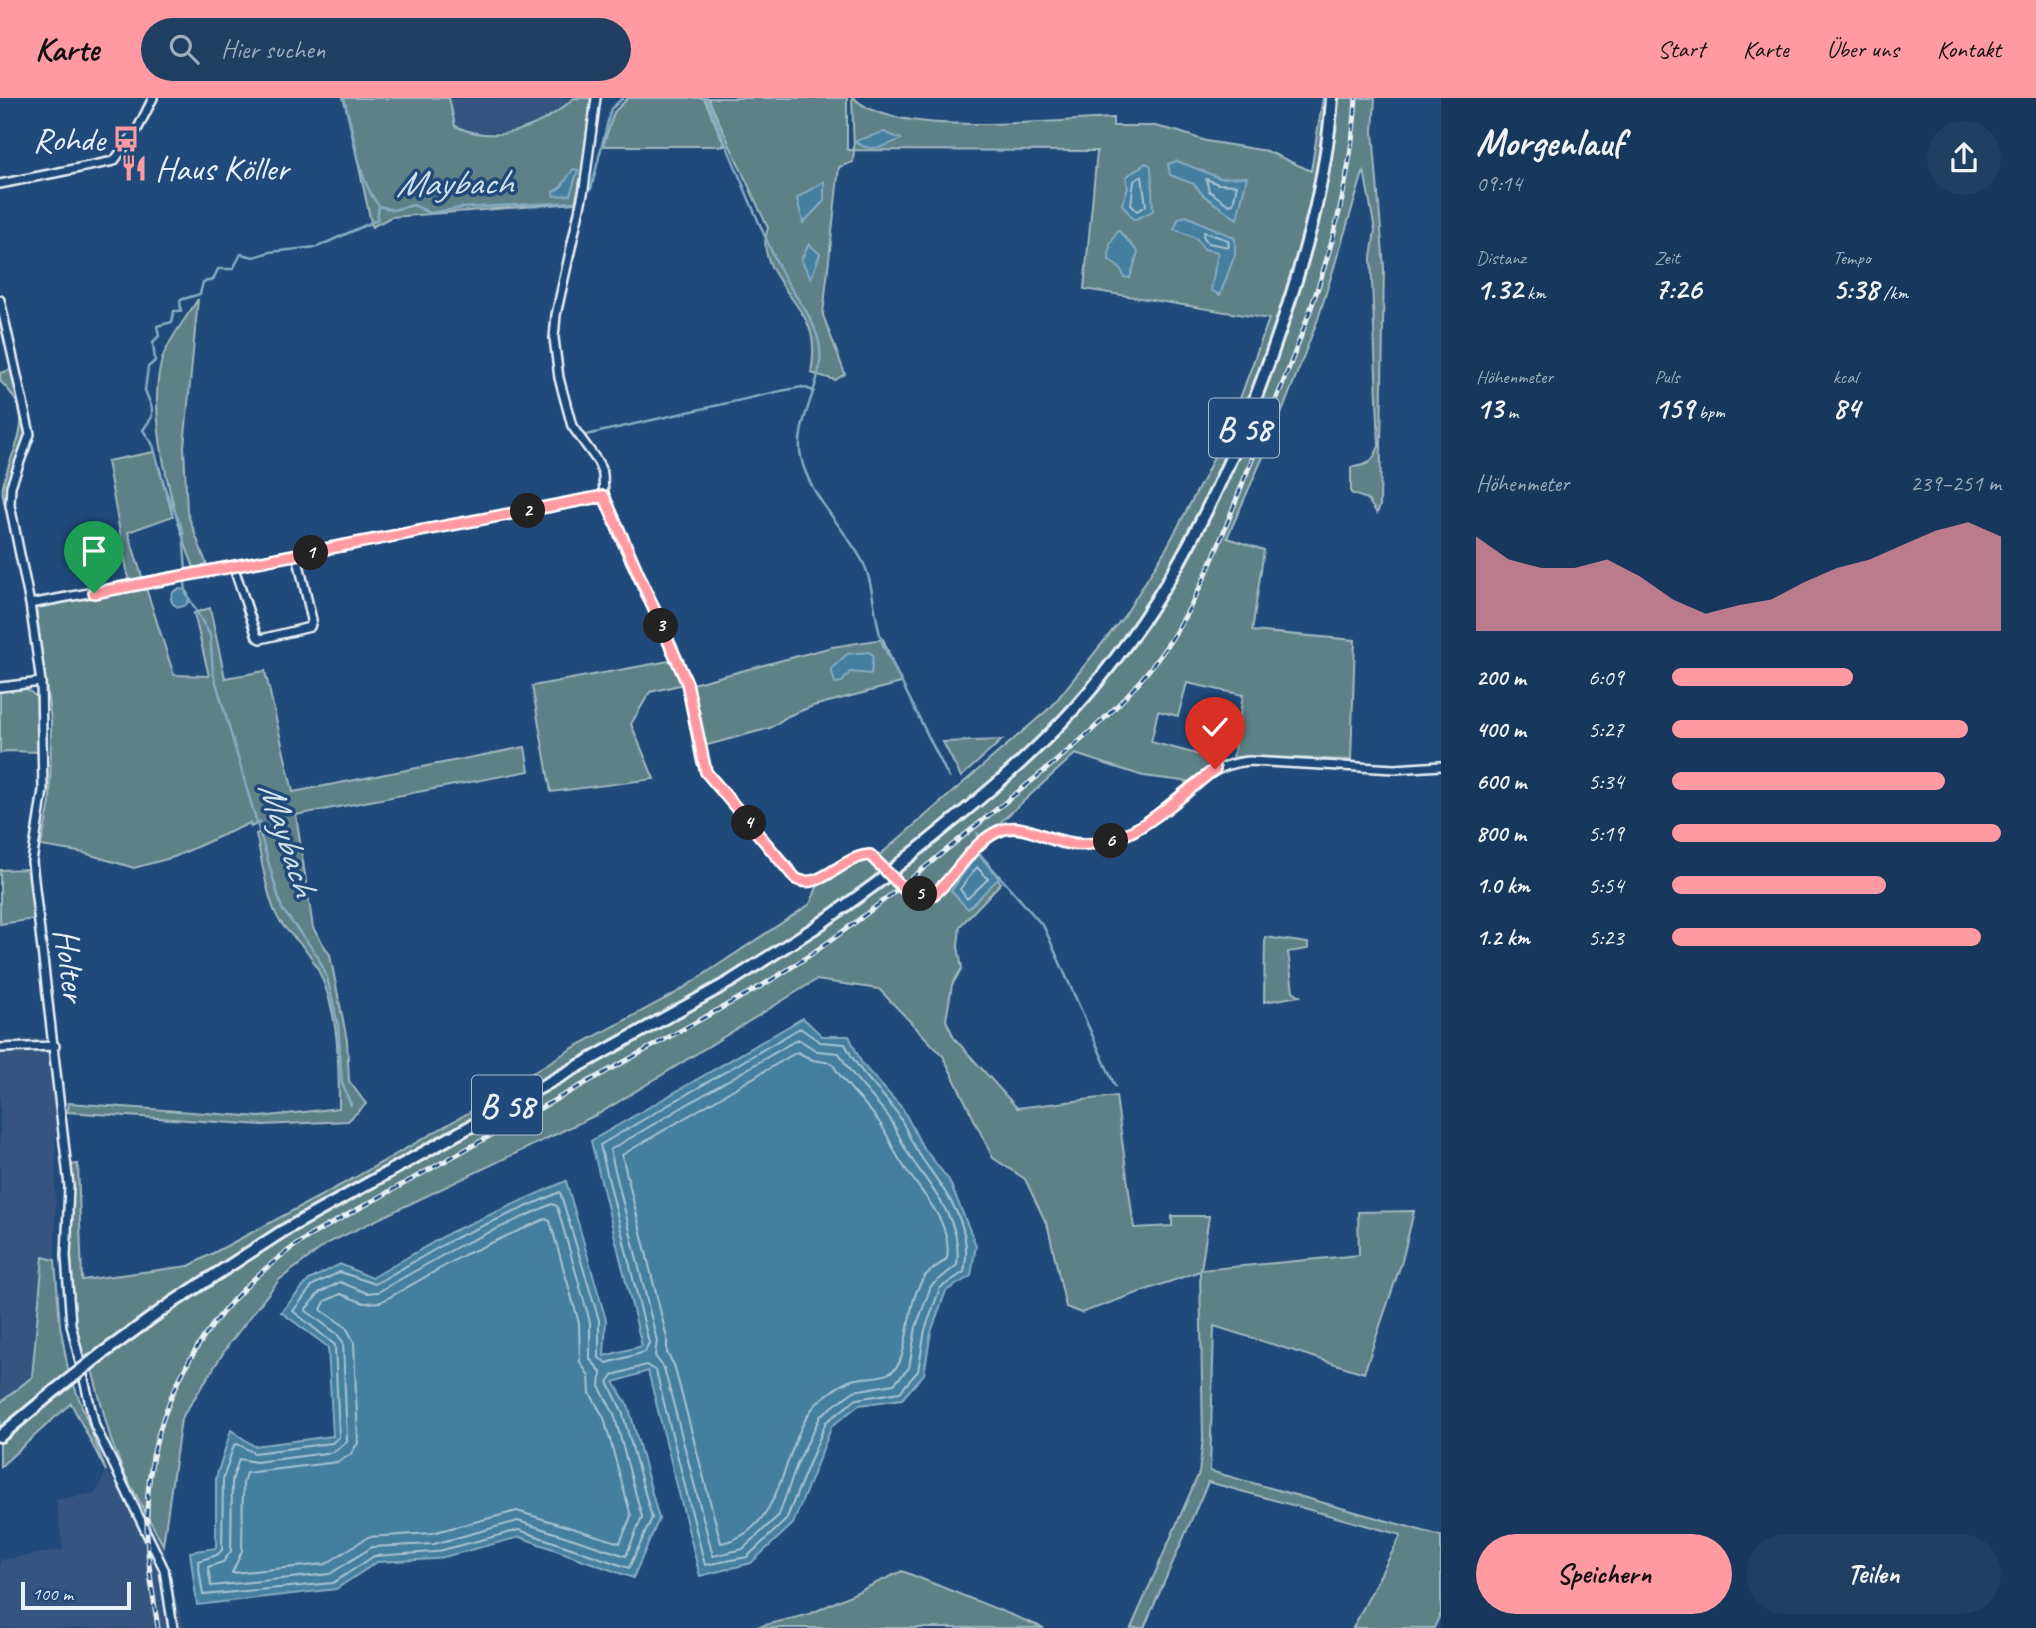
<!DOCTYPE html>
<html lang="de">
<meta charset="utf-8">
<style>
:root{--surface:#17385c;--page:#203f62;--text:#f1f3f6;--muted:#9eacbb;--accent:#ff9aa2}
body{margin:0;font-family:Caveat,sans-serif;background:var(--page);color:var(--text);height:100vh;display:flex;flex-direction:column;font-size:26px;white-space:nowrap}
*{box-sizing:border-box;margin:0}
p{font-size:23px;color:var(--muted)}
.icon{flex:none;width:38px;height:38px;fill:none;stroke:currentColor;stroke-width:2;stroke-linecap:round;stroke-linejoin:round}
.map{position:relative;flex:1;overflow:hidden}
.drawer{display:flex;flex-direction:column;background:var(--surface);width:595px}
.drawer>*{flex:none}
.scale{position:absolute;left:21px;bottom:18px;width:110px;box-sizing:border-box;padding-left:7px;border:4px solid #e8f1f8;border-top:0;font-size:19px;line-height:24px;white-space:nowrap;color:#e8f1f8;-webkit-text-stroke:5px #1f4a7a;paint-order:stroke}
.pin{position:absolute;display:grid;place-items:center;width:60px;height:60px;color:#fff;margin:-72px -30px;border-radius:50% 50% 50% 0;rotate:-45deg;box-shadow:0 0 7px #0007}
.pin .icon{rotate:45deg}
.km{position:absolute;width:35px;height:35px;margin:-18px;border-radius:50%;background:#222;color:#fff;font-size:19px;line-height:35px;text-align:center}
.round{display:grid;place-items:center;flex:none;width:74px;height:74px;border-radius:37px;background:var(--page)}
.head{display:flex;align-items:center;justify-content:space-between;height:119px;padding:0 35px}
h1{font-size:38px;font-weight:700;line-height:52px}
.stats{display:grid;grid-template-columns:repeat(3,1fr);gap:10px;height:119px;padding:7px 35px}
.stats div{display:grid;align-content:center}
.stats b{font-size:30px;font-weight:700}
.stats small{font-size:19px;font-weight:400}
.stats p{font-size:19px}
.chart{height:196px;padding:14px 35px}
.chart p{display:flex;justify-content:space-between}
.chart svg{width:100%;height:126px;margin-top:7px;fill:var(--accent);opacity:.7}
.button{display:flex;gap:14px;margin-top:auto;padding:14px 35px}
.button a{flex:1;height:80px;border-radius:42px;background:var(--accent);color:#111;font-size:28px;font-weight:700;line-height:80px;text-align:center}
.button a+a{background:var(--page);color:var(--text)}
ul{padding:0 35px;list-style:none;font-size:23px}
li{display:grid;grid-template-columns:112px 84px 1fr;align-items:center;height:52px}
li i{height:18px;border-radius:9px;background:var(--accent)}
header{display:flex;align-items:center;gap:42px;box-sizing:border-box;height:98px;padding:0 35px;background:var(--accent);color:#111}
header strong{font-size:33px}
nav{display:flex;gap:38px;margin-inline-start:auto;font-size:24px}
.search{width:490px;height:63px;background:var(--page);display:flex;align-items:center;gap:18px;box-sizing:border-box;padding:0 24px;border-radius:38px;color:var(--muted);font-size:26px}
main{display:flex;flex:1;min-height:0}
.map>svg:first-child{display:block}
.built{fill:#355580}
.green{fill:#5d8187;stroke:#a2b9c0;stroke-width:2}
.water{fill:#457e9f;stroke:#86acc3;stroke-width:2}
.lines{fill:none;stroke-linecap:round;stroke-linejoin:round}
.shore{stroke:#a7c3d4;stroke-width:2}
.stream{stroke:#86acc3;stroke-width:2.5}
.minor-casing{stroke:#e8f1f8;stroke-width:12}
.primary-casing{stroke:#e8f1f8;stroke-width:16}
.minor{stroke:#1f4a7a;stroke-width:7}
.primary{stroke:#1f4a7a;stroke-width:10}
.rail-casing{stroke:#e8f1f8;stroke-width:5}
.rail{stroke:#1f4a7a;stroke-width:2.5;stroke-dasharray:8;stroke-linecap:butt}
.primary-bridge-casing{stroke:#e8f1f8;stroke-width:16;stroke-linecap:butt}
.primary-bridge{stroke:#1f4a7a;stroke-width:10}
.route-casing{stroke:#fff;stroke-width:14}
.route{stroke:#ff9aa2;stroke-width:9}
.labels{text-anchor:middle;stroke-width:7;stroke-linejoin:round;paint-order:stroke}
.shield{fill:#1f4a7a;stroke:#acbfd2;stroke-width:2}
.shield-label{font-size:33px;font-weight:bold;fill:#e8f1f8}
.poi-label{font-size:35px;fill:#e8f1f8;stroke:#1f4a7a;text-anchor:end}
.street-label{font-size:35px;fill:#e8f1f8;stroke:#1f4a7a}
.water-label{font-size:37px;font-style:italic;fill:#d0e0eb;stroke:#1f4a7a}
</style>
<header>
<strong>Karte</strong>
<div class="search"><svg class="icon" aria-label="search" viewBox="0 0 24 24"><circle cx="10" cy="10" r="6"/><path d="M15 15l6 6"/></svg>Hier suchen</div>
<nav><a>Start</a><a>Karte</a><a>Über uns</a><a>Kontakt</a></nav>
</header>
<main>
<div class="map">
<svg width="1441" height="1530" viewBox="0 0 1441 1530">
<rect width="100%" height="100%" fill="#1f4a7a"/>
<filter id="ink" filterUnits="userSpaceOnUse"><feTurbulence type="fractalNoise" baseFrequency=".0143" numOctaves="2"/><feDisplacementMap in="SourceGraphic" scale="14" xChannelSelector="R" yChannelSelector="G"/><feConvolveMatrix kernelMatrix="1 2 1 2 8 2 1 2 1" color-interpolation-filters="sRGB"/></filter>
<g filter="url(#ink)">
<path class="built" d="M449,0H574L558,15L533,30L510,34H468L455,28Z
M51,939L56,992L55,1162L43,1159L32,1279L0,1305V943Z
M106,1373L143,1421L144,1414L147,1417L148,1427L163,1447L184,1530H0V1462L63,1452L56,1402L96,1395Z"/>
<path class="green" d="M344,0H449L455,28C497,48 542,29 574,0H593L585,62L575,105L391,119L372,129Z
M628,0H704L725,48H603L614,14Z
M708,0H847V52H854L852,0H854C893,41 1055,22 1113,20V28H1155L1176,33L1206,43L1267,53L1311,73L1323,0H1375L1373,34L1384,169L1380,408L1377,415L1367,401L1351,395V369C1368,368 1373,364 1379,348L1371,160L1375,132L1364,72L1318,221L1275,332L1227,440L1264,452L1252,533L1355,542L1351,662L1245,658L1233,660L1243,597L1187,585L1178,618L1158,613L1151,644L1212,660L1211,669L1191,684L1143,678L1075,656L954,767L923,808L978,756L1001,785L960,828L958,849L962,870L952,887L946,922L954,940L1017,1010L1116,998L1134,1130L1172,1128V1118H1209L1201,1172L1359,1157L1358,1114L1414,1113L1402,1163L1364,1275L1214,1228L1210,1373L1441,1438V1515L1434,1530H1353L1401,1437L1208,1384L1144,1530H1131L1199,1375L1203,1340L1200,1173L1081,1215L1066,1209L1048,1129L1025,1081L993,1060L943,958L879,891L816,882L600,1015L328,1145L279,1182L229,1246L181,1321L163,1447L124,1375L111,1342L88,1257L81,1261L69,1172L70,1067L78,1066L82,1182L189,1168L354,1080L468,1015L571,951L676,895L810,806L818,787L853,764L881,756L1052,608L1125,517L1167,449L1204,380L1235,314L1269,221L1084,191L1097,53L854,52L853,64L839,69L823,217L845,276L835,282L811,275C814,257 815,239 806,222C791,194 755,164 768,130Z
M198,201L184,349L187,414L208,470L195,472C174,421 143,309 164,256C172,237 187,219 198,201Z
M14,271L28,335L7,393V415C5,407 1,397 3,388C11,346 41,322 0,283V275Z
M154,354L173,418L128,434L143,482L129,484L107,363Z
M146,490L174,577L209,578L194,515L210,510L225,580L265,573L293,694L525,649L529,673L296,717L313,830L330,857L347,942L349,983L366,1006L348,1023L263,1027L67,1014L69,1005L260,1019L339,1010C339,959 339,904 311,859C301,843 282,832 275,814C265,791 262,761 256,736L264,732L260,724L251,729L250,725L174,759L134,770L84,755L41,748L50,705L51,623L36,510Z
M883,541L901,585L813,608L788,618L770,630L704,648L692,586L832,549Z
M675,562L684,586L650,594L631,626L654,681L551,694L532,588Z
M23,588L38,600L39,654L7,653L0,655V592Z
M1002,642L961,679L943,644Z
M29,771L35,821L0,826V772Z
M1265,839L1308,845V851L1288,854L1293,893L1300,898L1264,904Z
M43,1159L55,1162L60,1227L68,1271L106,1373L71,1305L0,1369V1305L32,1279Z
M902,1473L1044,1530H753L810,1516Z"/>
<path class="water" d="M884,34L901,41C886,48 869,56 855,43Z
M1177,63L1220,80L1247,79L1237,121L1203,97L1194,86L1170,77L1168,66Z
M1146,65L1151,68L1153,113L1134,122L1122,106L1128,90L1126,79Z
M573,71L578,72L570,97L554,98L553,94L561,89Z
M824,83V103L803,125L797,100Z
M1186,118L1235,140V156L1220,197L1211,192L1218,154L1204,151L1196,140L1174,131L1179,120Z
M1118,132L1138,154L1130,180L1124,179L1121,171L1109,162L1110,146Z
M809,146L820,156L811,180L801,162Z
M171 500a9 9 0 1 1 18 0a9 9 0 1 1-18 0Z
M869,554L873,557L871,576L850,574L842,584L835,585L831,571L847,556Z
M978,756L999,780L968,811L951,793Z
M803,920L822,938H849L862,966L903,1011L922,1048L949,1082L976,1147L971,1178L946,1193L931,1234L924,1276L902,1301L859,1307L832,1328L793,1426L751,1465L700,1478L648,1273L614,1284L629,1310L659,1421L633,1480L520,1439L436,1461L377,1464L336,1491L197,1507L190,1454L216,1450V1380L231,1332L254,1348L333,1338L328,1249L281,1214L309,1182L340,1166L372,1180L451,1134L566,1083L606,1222L604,1258L642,1248L591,1043Z"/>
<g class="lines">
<path class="shore" d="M1142,78L1146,108L1137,113L1131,107L1134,83Z
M1206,81L1218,86L1237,87L1233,106L1229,107L1209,93Z
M1204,134L1228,142L1229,149L1208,145L1203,138Z
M977,769L988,781L967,801L960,791Z
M800,930L820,944L845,946C860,977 878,989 897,1015C905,1026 909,1041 917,1053C942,1091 975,1124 964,1174L940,1190L925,1232L918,1273L900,1294L857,1301L826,1324L786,1422L747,1459L705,1467L656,1273L646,1267L613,1277L608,1284L622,1313L652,1420L629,1470L519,1432L435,1454L374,1458L333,1485L203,1497L198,1463L217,1457L222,1452L223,1381L234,1347L238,1346L254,1355L332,1345L339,1339L335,1247L293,1213L313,1187L340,1174L375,1186L455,1140L560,1094L599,1222V1260L607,1265L645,1254L649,1245L600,1047Z
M798,941L817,953L839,955C852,980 871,996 888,1018C897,1030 901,1045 909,1057C931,1091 963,1122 957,1167L931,1188L916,1229L909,1270L894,1286L854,1293L821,1317L797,1366L779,1417L743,1451L713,1458L664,1270L655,1258L657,1243L610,1052Z
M797,954L813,962L832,965C845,989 867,1005 882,1028C888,1038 893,1051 899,1061C917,1091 953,1122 947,1160C941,1167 932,1170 926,1177C907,1200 910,1239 900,1263C892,1283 869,1277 852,1282C840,1286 817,1302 810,1314C781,1357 782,1434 721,1445L674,1267L667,1255V1240L622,1057Z
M552,1106L557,1108L590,1224V1261L601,1274L600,1290L614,1316L642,1419L626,1458L518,1423L434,1446L372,1449L330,1476L211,1488L208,1469L223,1464L231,1453L232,1383L239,1361L256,1364L334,1354L347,1343L343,1244L337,1236L305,1212L319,1195L340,1184L367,1195L378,1194L459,1148Z
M545,1121L550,1123L579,1225L580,1264L589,1278L590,1295L604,1320L631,1418L620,1445L517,1413L432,1435L368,1439L326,1466L232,1475L242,1453L243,1385L246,1375L338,1364L350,1357L358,1345L354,1244L346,1229L321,1212L325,1203L341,1196L364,1205L381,1204L464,1157Z"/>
<path class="stream" d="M343,0C356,34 356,80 379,108
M706,0C732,57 753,115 780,171C792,197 809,210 818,240C830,281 793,320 801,359C809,398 845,430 863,464C874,486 874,522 883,547L949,680
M591,91L611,11L623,0
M586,337L781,293L802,289L814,293
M186,473L183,433L166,393L153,347L143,332L152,319V310L145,292L148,269L155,263L153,244L159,238L157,228L172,224L174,213H181L180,202L200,196L203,184L213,182L218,171H233L241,156L254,159L270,154L317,149L377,122L379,108L393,112L413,107L430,115L461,110L576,104
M185,484L186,495L210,537L213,574L282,811L317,857L327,879L338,927L342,985L351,1007
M977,735L980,740
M979,755L1044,829L1115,988"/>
<g class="minor-casing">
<path id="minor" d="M596,0L584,91L556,217L554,240L559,280L572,328L598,364L603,376L604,398L621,442L687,585L701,661L706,674L796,781C821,793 842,758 870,757L905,792L933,797C957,778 970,747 998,734C1027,720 1073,761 1122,739C1168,719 1196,667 1249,663L1395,671L1441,668
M0,86L114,63L138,30L153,0
M0,202L30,336L11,388L10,407L30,506L41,584L43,692L32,764L69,1088L66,1158L71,1226L95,1328L164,1471L173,1530
M234,470L257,539L261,541L310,529L312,522L297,457
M30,506L604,398
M0,589L41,584
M0,950L55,948"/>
</g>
<g class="primary-casing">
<path id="primary" d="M901,765C972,708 1045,650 1102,578C1180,481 1232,369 1273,252C1302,170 1326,87 1332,0
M103,1255L172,1205L283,1133L731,883L816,829L877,785
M0,1338L57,1291"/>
</g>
<use href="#minor" class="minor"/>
<use href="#primary" class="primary"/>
<g class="rail-casing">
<path id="rail" d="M158,1530C153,1497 147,1463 147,1429C144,1307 210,1201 311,1137L763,887C842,840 911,780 982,723C1039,676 1102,631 1148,573C1196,515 1220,443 1247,374C1297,250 1348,136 1356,0"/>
</g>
<use href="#rail" class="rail"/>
<g class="primary-bridge-casing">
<path id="primary-bridge" d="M877,785L901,765
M57,1291L103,1255"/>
</g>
<use href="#primary-bridge" class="primary-bridge"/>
</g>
</g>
<g class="lines" filter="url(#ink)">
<g class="route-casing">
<path id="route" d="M94,495L604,398L687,585L706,674L796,781C821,793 842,758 870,757L905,792L933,797C958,778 972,741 1004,731C1024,725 1046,742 1066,745C1126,756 1172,704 1215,671"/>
</g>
<use href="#route" class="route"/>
</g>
<defs>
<g id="bus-bare" transform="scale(2.1)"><path d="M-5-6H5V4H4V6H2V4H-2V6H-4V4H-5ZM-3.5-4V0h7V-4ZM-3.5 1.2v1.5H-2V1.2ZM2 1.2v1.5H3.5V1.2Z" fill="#ff9aa2" stroke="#1f4a7a" stroke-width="2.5" paint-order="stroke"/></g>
<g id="restaurant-bare" transform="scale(2.1)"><path d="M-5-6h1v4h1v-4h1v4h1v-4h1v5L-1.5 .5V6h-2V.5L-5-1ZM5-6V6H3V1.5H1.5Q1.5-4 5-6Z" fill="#ff9aa2" stroke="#1f4a7a" stroke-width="2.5" paint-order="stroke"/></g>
</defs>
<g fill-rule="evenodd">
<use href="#bus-bare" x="126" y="41"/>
<use href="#restaurant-bare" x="134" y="70"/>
</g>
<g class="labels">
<g class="shield">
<rect x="1209" y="300.5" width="70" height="59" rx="5"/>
<rect x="472" y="977.5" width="70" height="59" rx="5"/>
</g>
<g class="shield-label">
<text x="1244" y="342">B 58</text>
<text x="507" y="1019">B 58</text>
</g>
<g class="poi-label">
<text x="105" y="53">Rohde</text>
<text x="155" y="82" text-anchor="start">Haus Köller</text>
</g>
<g class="street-label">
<text transform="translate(71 867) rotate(83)" y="12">Holter</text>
</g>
<g class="water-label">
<text transform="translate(454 84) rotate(-1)" y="13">Maybach</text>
<text transform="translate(289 740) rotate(72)" y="13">Maybach</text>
</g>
</g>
</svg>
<div class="scale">100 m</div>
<div class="pin" style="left:94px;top:495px;background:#1e9e55"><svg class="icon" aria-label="arrive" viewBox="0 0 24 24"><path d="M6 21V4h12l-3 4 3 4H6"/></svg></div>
<div class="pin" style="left:1215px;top:671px;background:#d93025"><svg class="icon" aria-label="check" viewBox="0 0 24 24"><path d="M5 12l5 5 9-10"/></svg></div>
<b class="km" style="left:311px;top:455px">1</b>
<b class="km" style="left:528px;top:413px">2</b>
<b class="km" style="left:661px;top:528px">3</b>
<b class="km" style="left:749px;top:725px">4</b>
<b class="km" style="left:920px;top:796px">5</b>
<b class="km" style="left:1111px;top:743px">6</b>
</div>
<section class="drawer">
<div class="head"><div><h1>Morgenlauf</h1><p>09:14</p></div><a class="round"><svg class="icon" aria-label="share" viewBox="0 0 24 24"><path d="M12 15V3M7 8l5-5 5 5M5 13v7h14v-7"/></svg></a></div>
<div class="stats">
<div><p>Distanz</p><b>1.32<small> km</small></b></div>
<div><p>Zeit</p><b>7:26</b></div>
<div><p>Tempo</p><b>5:38<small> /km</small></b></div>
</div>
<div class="stats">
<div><p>Höhenmeter</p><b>13<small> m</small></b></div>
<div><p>Puls</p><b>159<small> bpm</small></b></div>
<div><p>kcal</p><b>84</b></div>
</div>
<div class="chart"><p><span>Höhenmeter</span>239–251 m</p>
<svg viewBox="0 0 160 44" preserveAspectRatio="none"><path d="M0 44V11L10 19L20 22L30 22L40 19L50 25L60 33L70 38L80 35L90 33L100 27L110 22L120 19L130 14L140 9L150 6L160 11V44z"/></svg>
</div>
<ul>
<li><b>200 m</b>6:09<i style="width:55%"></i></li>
<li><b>400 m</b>5:27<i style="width:90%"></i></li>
<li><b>600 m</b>5:34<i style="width:83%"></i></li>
<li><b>800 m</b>5:19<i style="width:100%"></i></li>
<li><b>1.0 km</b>5:54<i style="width:65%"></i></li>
<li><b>1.2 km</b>5:23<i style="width:94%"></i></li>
</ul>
<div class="button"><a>Speichern</a><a>Teilen</a></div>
</section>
</main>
